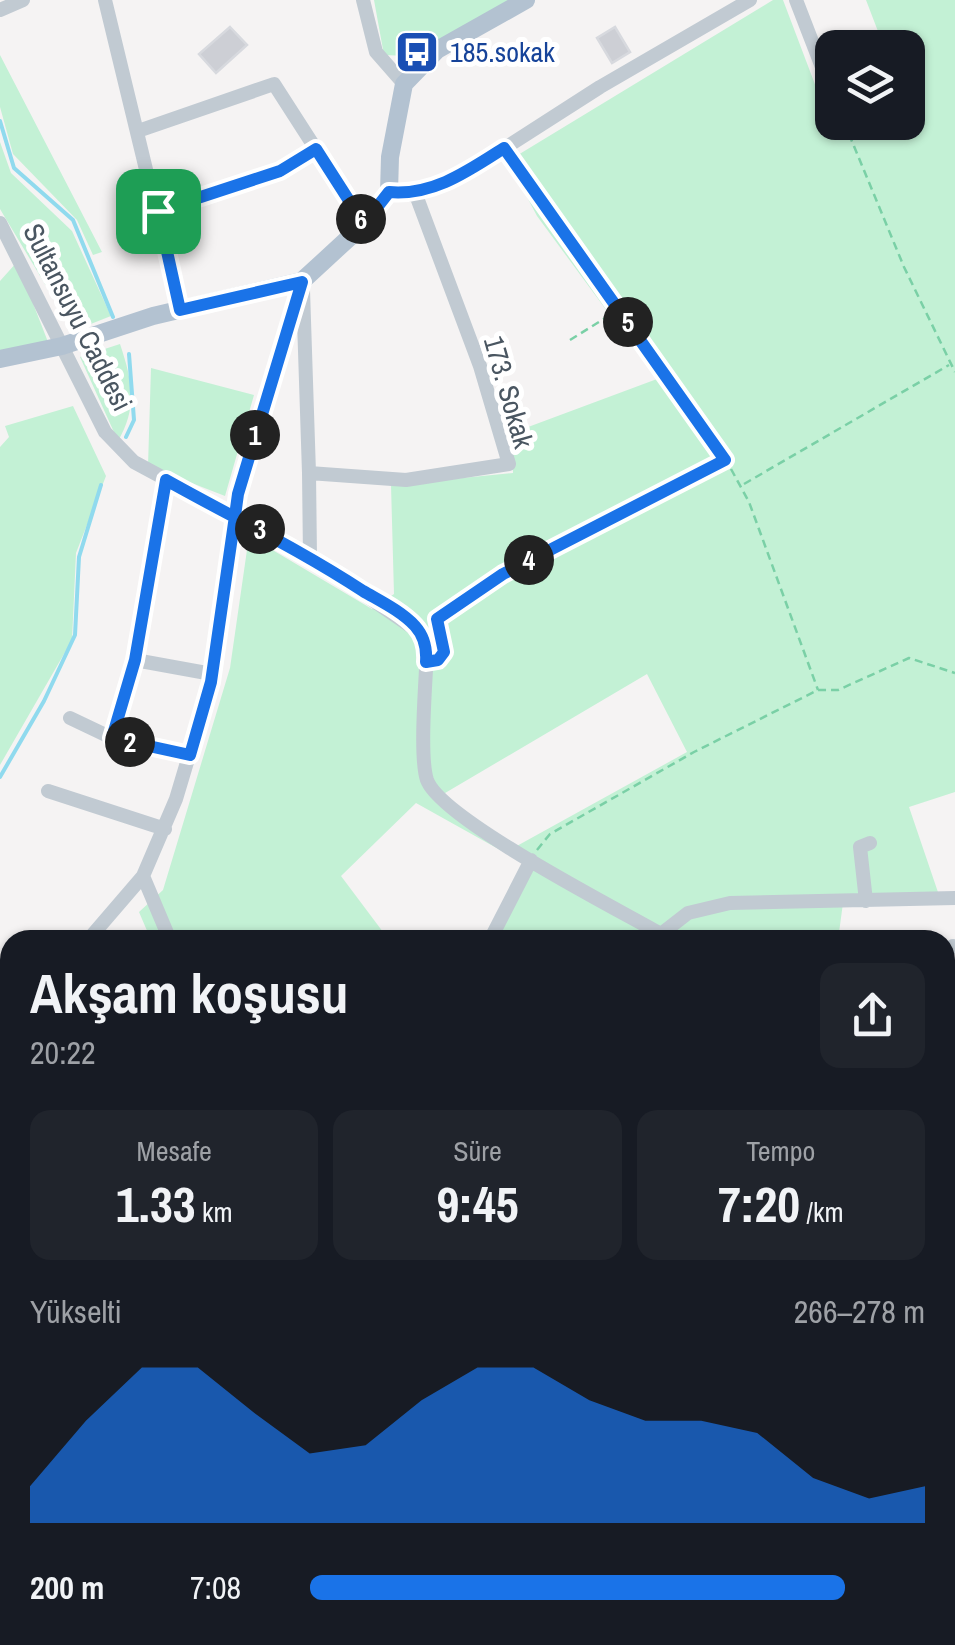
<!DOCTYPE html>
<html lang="tr">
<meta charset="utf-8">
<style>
:root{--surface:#171b24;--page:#20242c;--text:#f1f3f6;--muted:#9ea1a6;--accent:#1a73e8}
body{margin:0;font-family:"Archivo Narrow",sans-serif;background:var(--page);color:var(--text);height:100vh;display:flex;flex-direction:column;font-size:38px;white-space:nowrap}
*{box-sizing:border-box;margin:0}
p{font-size:32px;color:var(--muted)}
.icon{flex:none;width:55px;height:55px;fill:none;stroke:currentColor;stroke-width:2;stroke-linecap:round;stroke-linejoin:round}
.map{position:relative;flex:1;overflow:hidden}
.panel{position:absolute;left:0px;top:930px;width:955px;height:715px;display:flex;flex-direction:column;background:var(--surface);border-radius:30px 30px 0 0;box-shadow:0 2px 8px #0004}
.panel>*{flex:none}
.buttons{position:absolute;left:815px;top:30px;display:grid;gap:20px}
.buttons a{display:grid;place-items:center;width:110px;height:110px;border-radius:20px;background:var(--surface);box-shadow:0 2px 8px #0004;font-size:50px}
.pin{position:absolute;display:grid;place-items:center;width:85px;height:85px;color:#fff;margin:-42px;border-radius:20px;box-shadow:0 5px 15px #0006}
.km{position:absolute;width:50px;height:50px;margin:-25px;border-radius:50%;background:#222;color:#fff;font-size:28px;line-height:50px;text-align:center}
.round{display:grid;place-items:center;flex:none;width:105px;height:105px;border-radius:20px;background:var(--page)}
.summary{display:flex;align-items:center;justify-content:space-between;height:170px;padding:0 30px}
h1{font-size:55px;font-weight:700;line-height:75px}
.stats{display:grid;grid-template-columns:repeat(3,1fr);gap:15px;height:170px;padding:10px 30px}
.stats div{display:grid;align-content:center;border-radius:20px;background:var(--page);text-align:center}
.stats b{font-size:50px;font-weight:700}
.stats small{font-size:28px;font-weight:400}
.stats p{font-size:28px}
.chart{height:280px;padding:20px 30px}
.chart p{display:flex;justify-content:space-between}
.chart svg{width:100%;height:180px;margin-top:10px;fill:var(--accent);opacity:.7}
ul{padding:0 30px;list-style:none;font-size:32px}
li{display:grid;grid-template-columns:160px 120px 1fr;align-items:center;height:75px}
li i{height:25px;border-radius:12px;background:var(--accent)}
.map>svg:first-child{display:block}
.green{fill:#c3f1d5;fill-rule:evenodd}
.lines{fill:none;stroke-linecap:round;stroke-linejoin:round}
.stream{stroke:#90daee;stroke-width:4}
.building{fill:#cdcfd5;stroke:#d7d9de;stroke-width:2.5}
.path{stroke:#7ad0a6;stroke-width:2.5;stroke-dasharray:8 5;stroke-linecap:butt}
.minor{stroke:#c1cad2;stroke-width:14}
.major{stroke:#b3c2d1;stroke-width:18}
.route-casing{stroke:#fff;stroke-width:20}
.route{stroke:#1a73e8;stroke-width:12}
.labels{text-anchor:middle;stroke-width:10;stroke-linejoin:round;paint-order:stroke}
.transit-label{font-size:28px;fill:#164399;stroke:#fff;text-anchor:start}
.street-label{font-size:28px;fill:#4a5661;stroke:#fff}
</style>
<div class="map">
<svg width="955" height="1645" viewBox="0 0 955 1645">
<rect width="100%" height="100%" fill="#f5f3f3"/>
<path class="green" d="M374,0H516L407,56L384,55Z
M773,0H783L830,124L908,122V48L884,47L866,0H955V792L909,807L942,904L843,903L838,940H485L525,864L416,803L341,876L389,940H151L139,912L163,890L230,668L249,536L372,609L394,594L391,485L513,473L512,433L657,379L537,216L508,161ZM647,674L687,752L515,847L440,796Z
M0,55L102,252L93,255L77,220L13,154L0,107Z
M0,142L11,173L72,231L111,316L73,331L0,209Z
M17,262L48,342L0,352V281Z
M120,344C132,380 138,407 118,441L80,357Z
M151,368L254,395L225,496L148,466Z
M73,406L106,476L76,553L72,640L0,765V447L9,437L5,426Z
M0,1108L10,1118V1635H726L735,1645H0Z
M955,1502V1645H755L758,1635H945V1509Z"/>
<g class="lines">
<path class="stream" d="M0,121L14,168L73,220L113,317
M126,437L134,420L129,354
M0,777L44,701L75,635L79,557L101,485"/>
</g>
<path class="building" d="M230,27L247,45L216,73L199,54Z
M615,27L630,52L612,63L597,38Z"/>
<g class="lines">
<path class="path" d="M844,122L904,267L955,372
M570,340L607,317
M731,469L749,502L818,690
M744,484L949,365
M439,660L445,648L437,619L503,575L714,464
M537,850L550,834L694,752L818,690H838L909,658L955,673
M945,1395L955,1387
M945,1632L955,1636"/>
<path class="minor" d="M105,0L180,310
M363,0L376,52L404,84
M796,0L832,93
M0,10L23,0
M138,131L274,84L364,224
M504,148L725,459
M389,192L416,195L466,173L600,87L750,0
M158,211L281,171L316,149
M0,223L105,432L134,462L310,557L419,632L427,650C426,679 419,756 427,780C441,819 617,909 661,934L688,913L730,903L955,898
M303,290L309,473L406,480L509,464L480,366L416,195
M309,473L310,557
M135,660L212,674
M70,718L112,738L189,755
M112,738L135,660L166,480
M48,791L165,829
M143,876L170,940
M866,901L860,847L870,843
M88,940L143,876L176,799L211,682L238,494L302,281
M490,940L531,860
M953,946L955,947
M0,1055L10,1042
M945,1169L955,1146
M945,1299L955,1288
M720,1635L730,1645
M763,1635L761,1644L765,1645"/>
<path class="major" d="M0,359L62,346L153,316L302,281L364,224L389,192L390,157L404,84L437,50L526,0"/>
</g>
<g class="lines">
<g class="route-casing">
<path id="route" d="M158,211L180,310L302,282L238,494L235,516L211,682L190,755L112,738L135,660L166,480C232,517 299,549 363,591C380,601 401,611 415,626C424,636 427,648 426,662L438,660L444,652L437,619L503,574L725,460L504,148C468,171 433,196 389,192L364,224L316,149L280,171L158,211"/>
</g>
<use href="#route" class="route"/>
</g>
<defs>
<g id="bus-square" transform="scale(2.25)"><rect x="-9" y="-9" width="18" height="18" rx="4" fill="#1a4fb4" stroke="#fff"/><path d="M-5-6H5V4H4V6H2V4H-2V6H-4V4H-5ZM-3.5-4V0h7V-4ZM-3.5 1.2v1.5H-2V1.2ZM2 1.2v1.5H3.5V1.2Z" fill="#fff"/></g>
</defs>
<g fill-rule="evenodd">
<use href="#bus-square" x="417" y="52"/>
</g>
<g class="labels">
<g class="transit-label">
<text x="450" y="62">185.sokak</text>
</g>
<g class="street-label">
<text transform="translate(78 317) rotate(63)" y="10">Sultansuyu Caddesi</text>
<text transform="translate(509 392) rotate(74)" y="10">173. Sokak</text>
</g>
</g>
</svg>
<div class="buttons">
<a><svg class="icon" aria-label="layers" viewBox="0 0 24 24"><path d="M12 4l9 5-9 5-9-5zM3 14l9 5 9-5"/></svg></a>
</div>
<div class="pin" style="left:158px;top:211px;background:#1e9e55"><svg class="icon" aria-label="arrive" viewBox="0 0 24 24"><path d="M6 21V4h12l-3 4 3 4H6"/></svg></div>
<b class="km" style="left:255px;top:435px">1</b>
<b class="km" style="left:130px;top:742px">2</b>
<b class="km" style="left:260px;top:529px">3</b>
<b class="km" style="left:529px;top:560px">4</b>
<b class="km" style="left:628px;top:322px">5</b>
<b class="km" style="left:361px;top:219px">6</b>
<section class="panel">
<div class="summary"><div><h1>Akşam koşusu</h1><p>20:22</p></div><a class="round"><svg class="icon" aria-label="share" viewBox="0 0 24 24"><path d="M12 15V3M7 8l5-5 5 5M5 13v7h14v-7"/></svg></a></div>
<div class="stats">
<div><p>Mesafe</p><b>1.33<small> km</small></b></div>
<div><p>Süre</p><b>9:45</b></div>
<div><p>Tempo</p><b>7:20<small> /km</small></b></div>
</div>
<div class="chart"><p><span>Yükselti</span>266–278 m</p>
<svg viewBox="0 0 160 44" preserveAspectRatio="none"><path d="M0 44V35L10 19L20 6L30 6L40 17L50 27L60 25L70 14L80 6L90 6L100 14L110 19L120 19L130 22L140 33L150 38L160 35V44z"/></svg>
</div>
<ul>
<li><b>200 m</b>7:08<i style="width:87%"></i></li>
</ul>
</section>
</div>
